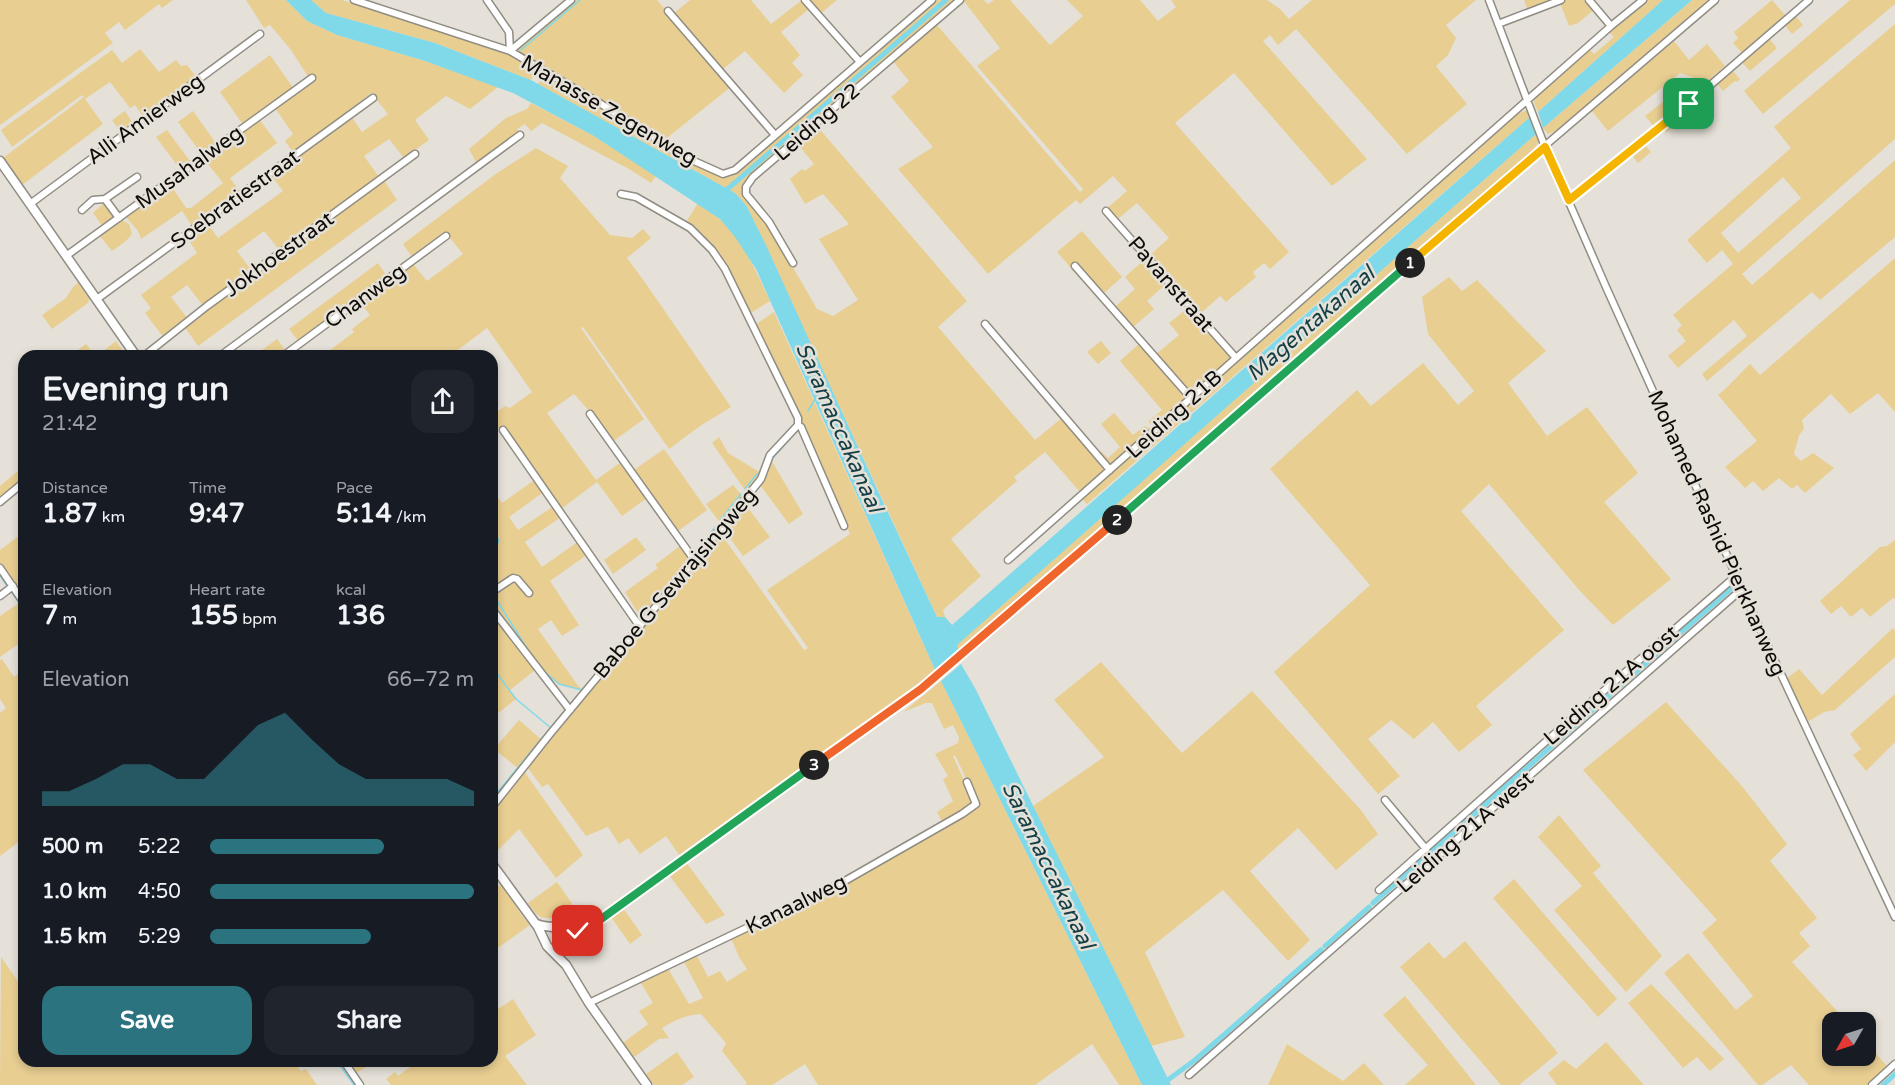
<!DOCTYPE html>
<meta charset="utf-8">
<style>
:root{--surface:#171b24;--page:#20242c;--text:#f1f3f6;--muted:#9ea1a6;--accent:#2b737e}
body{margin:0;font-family:"Varela Round",sans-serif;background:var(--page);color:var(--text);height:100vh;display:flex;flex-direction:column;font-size:22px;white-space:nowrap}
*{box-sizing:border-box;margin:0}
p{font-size:20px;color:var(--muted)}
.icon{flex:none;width:33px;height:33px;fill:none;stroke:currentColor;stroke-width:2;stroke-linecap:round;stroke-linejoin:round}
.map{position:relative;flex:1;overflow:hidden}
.drawer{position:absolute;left:18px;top:350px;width:480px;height:717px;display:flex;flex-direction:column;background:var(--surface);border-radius:18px;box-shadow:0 3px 9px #0003}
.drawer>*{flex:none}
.needle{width:39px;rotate:231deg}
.buttons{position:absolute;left:1822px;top:1012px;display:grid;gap:12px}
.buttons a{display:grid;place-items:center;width:54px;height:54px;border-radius:12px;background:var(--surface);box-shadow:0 3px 9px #0003;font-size:30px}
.pin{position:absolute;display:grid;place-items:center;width:51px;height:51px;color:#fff;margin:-26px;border-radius:12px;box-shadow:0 3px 9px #0006}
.km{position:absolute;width:30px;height:30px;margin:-15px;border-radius:50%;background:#222;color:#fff;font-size:16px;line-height:30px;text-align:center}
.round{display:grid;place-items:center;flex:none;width:63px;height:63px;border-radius:18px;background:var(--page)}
.overview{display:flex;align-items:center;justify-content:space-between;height:102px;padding:0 24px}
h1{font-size:33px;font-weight:700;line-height:45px}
.stats{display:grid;grid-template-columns:repeat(3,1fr);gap:9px;height:102px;padding:6px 24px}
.stats div{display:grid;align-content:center}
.stats b{font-size:26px;font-weight:700}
.stats small{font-size:16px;font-weight:400}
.stats p{font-size:16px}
.chart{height:168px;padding:12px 24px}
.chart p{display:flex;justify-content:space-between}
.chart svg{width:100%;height:108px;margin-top:6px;fill:var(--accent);opacity:.7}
.action{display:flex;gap:12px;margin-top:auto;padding:12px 24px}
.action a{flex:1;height:69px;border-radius:18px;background:var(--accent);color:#fff;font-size:24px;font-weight:700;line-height:69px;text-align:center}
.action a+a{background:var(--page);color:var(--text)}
ul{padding:0 24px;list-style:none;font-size:20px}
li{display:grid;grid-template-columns:96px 72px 1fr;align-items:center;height:45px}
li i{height:15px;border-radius:8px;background:var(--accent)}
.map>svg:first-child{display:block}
.green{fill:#e8ce91;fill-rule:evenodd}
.water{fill:#7fd9e9}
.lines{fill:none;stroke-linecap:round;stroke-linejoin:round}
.stream{stroke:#7fd9e9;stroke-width:1.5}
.canal{stroke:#7fd9e9;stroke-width:5}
.minor-casing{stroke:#908d84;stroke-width:9}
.major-casing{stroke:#908d84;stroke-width:11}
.minor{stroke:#fff;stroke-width:6}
.major{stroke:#fff;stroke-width:8}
.split-1-casing{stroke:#fff;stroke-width:12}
.split-2-casing{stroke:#fff;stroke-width:12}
.split-3-casing{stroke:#fff;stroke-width:12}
.split-4-casing{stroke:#fff;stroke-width:12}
.split-1{stroke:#f5b400;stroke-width:8}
.split-2{stroke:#22a559;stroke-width:8}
.split-3{stroke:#f0652b;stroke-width:8}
.split-4{stroke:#22a559;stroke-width:8}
.labels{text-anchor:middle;stroke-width:5;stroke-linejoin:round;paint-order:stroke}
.street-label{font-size:21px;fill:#0d0b08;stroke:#e5e1d8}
.water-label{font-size:22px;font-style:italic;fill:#153f46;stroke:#e5e1d8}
</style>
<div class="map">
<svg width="1895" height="1085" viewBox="0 0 1895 1085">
<rect width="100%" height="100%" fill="#e5e1d8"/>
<path class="green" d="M0,0H173L162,8L159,4L125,30L119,22L105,33L113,43L0,125Z
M246,0H286L307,21L337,35L425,61L498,87L470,109L446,96L415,120L429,140L404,158L389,139L364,156L379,177L280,251L264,231L237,251L252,271L204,307L187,285L171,297L188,319L164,338L145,313L151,308L141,295L197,253L186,236L206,221L218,238L283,191L271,175L351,116L362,132L388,114L371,93L347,112L348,114L294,154L285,141L293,134L275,108L309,78L291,50L270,25L264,28Z
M311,0H342L504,51L538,70L531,80L435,43L326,13Z
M574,0H657L732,86L663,141L618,111L516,52V49Z
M690,0H751L771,24L802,0L809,9L781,32L800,55L792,63L803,75L784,93L745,51L722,70L673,14Z
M808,0H837L820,14Z
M937,0H957L753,175L744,195L768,224L817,309L833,316L858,300L819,239L849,224L823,194L805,204L790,179L802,169L805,171L814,164L796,142L816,125L967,301L938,327L1035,440L1063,417L1107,469L1081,493L1045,452L1014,477L1017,481L951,539L981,576L943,610L945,617H937L746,205L735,193L538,84L544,73L600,106L685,159L725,177H730Z
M963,0H984L988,4L994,0H1010L1050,45L1083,16L1067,0H1140L1158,21L1176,7L1171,0H1267L1280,9L1289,19L1312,0H1476L1446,25L1456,38L1448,55L1436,66L1467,104L1407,154L1296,29L1278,45L1270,35L1263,41L1367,159L1332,186L1234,73L1175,123L1289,252L1270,269L1264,263L1253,272L1256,277L1226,302L1220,296L1199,315L1149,256L1169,238L1137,203L1119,218L1116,215L1113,217L1106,209L1127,191L1113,176L1080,204L1076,200L988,274L898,169L933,147L891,97L909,81L892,60L934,25H937L1080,192L1083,189L977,66L1000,48Z
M1524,0H1557L1528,11Z
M1565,0H1586L1595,9L1578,23L1569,26L1560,3Z
M1647,0H1663L1538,112L1534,102L1536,97L1590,50L1594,54L1614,37L1609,32Z
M1692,0H1710L1560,130L1548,134L1543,128Z
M1772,0L1786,16L1742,53L1733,43L1738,38L1734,32Z
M1850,0H1895V4L1763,114L1744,91Z
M1794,14L1803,25L1792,34L1783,23Z
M1895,24V139L1742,274L1752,285L1895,160V237L1820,300L1812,292L1707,381L1702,374L1747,336L1734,320L1678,368L1668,356L1686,341L1677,330L1682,325L1673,315L1733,264L1722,250L1707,263L1687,240L1791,148L1774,127ZM1783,177L1801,198L1738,253L1721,233Z
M1767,36L1777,48L1750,71L1739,59Z
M1674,41L1689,60L1707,44L1725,66L1700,87L1692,77L1680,73L1608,131L1592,111Z
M140,49L159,72L176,60L181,66L187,65L198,79L144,118L135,105L130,108L110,82L85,99L103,124L22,185L3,158L84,97L82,95L12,147L1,130L112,50L122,63Z
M270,55L294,89L244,126L220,92Z
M1729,67L1740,79L1737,82L1735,81L1723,91L1714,80Z
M1673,94L1687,111L1686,116L1667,132L1656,129L1645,116Z
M531,103L594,136L656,176L651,183L629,169L542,123L531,131L525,124L517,129L520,133L477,164L469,149L506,118L527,109Z
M1527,110L1530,117L1087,504L1081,498L1517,114Z
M125,111L134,125L122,134L112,120Z
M193,111L218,146L203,156L178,122Z
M259,119L277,143L230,178L240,192L193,227L182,211L141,239L138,231L125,216L170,184L186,208H191L223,183L204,159Z
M167,130L192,164L182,172L156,137Z
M1536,134L1539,142L1529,155L959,653L956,645Z
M1642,142L1651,152L1638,163L1630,153Z
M536,148L568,166L560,178L610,235L632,238L643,229L651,238L627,258L644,281L731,407L700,426L669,449L583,327L581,328L644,419L612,442L591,413L574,394L547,413L596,480L621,462L647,498L622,516L597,482L561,509L503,425L492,432V405L497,412L505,406L510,408L532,392L487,328L454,353L456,355L322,356L354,332L352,329L370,315L360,302L413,264L427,281L463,254L446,233L413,258L403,244L497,173Z
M383,179L397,200L198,346L184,326Z
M105,202L116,217L103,227L93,213Z
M698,203C705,209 714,214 721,220C744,243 757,273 770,301L749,314L719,256L685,224Z
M120,219L129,224L132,234L126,241L112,251L99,235Z
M1082,231L1122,277L1103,294L1083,272L1078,276L1057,252Z
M1146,258L1167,283L1147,301L1154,309L1132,328L1115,307L1135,289L1125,277Z
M1895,258V412L1878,393L1850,414L1831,394L1802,420L1804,429L1799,435L1794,454L1801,461L1813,453L1834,468L1805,493L1797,485L1792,489L1779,478L1763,491L1753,481L1745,488L1725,467L1757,441L1718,395C1730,386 1739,374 1750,364L1760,375Z
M378,263L388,278L299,342L289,329Z
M1449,277L1462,291L1477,280L1546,351L1508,383L1547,436L1587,407L1638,473L1604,502L1671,579L1613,625L1580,591L1489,484L1461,511L1564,630L1476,706L1492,725L1459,752L1433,722L1414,739L1391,720L1368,739L1400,776L1378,794L1274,672L1370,585L1270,469L1357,390L1371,406L1423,363L1458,405L1474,391L1428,334L1422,297Z
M80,281L90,296L88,303L52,329L42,315L66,298L73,287Z
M1189,307L1232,355V360L1192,393H1189L1155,355L1179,335L1169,323Z
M774,312L936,672L679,855L666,836L640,854L628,838L619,844L608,827L586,836L548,784L542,787L527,767L721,534L804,650L808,648L767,590L850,534L799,417L755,325Z
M277,339L286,351L280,355H260L258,353Z
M116,341L126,355H98Z
M1101,341L1111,353L1098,364L1087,352Z
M1140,343L1187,399L1157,427L1148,422L1162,410L1120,361Z
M86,344L95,355H71Z
M1114,413L1133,435L1145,426L1152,430L1110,464L1099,453L1101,451L1108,458L1120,447L1101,424Z
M719,437L728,453L761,473L759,479L747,493L712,443Z
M664,449L707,510L678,531L634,470Z
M770,458L803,514L789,524L760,485Z
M24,466V480L0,500V486Z
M536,479L545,491L509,517L518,530L554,506L561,517L525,542L542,567L579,541L588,554L550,581L579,625L562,636L551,620L538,629L576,683L582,690L559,684L539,667L510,690L516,699L492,718V490L502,503Z
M733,485L744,498L721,524L706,504Z
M745,504L770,537L743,556L723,529Z
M24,532V587L19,591L0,563V550Z
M636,537L646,550L613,574L604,560Z
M1895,540V599L1893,598L1870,617L1862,608L1851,617L1841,606L1831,614L1820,601L1880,547L1887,546Z
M681,545L691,560L645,618L640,616L625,592L658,568L655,565Z
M19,603L24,610V640L0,657V616Z
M1893,628L1895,631V657L1835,710L1824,712L1809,721L1806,718L1786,679L1799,669L1822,695Z
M2,659L14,677L24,670V838L0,856V713L6,708L0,699V660Z
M1101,662L1182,753L1252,691L1360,809L1378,834L1336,870L1298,828L1250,871L1310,940L1288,961L1223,890L1145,952L1185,1037L1151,1046L1033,806L1104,757L1054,700Z
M941,681L1142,1085H1119L1092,1044L1035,1085H818L805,1064L772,1085H745L747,1083L722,1051L726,1043L701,1014C686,1015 675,1020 662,1028L669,1038L659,1039L634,1057L623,1043L648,1024L639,1011L653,1003L639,980L667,967L689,1004L703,998L683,960L696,954L708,977L720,971L727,982L747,969L739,957L731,938L782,912L978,804L955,755L953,756L974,803L942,822L937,812L953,801L943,779L948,776L935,754L958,743L959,737L953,725L944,729L932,703H926L903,712Z
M1895,694V742L1866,771L1853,755L1861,749L1850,734Z
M1666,702L1741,785L1787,844L1770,861L1817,918L1799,933L1810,946L1792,962L1848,1023H1833V1056H1866V1043L1888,1067L1867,1085H1809L1791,1065L1762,1085H1758L1664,973L1688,953L1736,1010L1753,996L1702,933L1717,920L1583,770Z
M519,720L543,741L519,769L494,749Z
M524,771L583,855L556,878L519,829L496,852L492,851V811Z
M1559,815L1601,866L1593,873L1662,956L1626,992L1554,910L1582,886L1538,837Z
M686,862L725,915L706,924L669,875Z
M1514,879L1617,999L1598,1017L1493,898Z
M557,882L573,905L565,910L566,922C547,911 545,929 528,903Z
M502,884C511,897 519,914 530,925L492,952V891Z
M623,908L642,935L630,944L611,917Z
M1465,941L1558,1053L1519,1085H1501L1400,967L1429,942L1444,959Z
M1,957L22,987L24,985V1060H252L255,1063L259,1061H293L301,1071L306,1069L317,1085H0Z
M1651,984L1724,1059L1710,1071L1697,1057L1683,1068L1628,1003Z
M1405,996L1476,1085H1405L1428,1065L1383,1015Z
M513,999L536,1035L505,1056L527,1085H391L386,1079L395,1072L398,1076L418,1061L492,1060V1013Z
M1606,1042L1644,1085H1557L1548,1073L1564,1060L1576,1069Z
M1287,1044L1343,1081L1364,1063L1384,1085H1268Z
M677,1052L694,1077L682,1085H654L646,1074Z
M346,1061H376L355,1074Z"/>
<path class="water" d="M286,0H311L326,13L435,43L531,80L735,193L746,205L765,243L878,491L937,617H945L952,625L1530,117L1536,134L957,645L959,653L936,672L756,269L735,237L720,219L594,136L513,93L425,61L337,35L307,21Z
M1663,0H1692L1543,128L1538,112Z
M961,664L975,688L1171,1085H1142L941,681Z"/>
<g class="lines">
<path class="stream" d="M521,50L580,0
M808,411L815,399
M772,459L797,431
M745,489L757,474
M721,519L741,494
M492,527L499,541L492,552
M694,553L716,526
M0,575L7,586
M11,591L24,610
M494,596L533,658
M641,620L689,560
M492,667L516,699L551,728
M546,673L559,684L582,690
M570,705L635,627
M492,799L566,709
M336,1060L354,1085"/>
<path class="canal" d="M723,193L946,0
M1373,903L1735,585
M1325,946L1369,907
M1284,982L1321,950
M1161,1085L1195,1060L1281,985
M1883,1085L1895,1074"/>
<g class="minor-casing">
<path id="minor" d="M354,0L510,51L571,0
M487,0L509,32L510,51L601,104L685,157L723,174L735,170L932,0
M805,0L860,62
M1489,0L1545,147L1606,287L1766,642L1895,917
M1589,0L1611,26
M668,11L775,135
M1498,24L1561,0
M621,194L636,197L690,228L712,250L725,269L798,418V425
M1569,200L1656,132L1809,0
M30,204L260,34
M82,210L93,200L105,199
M1106,211L1236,358
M119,218L105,199L137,177
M66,256L312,78
M793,263L769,222L746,194V187L753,177L960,0
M1075,266L1191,398
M97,299L373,98
M985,324L1110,470
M144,356L207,306L415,154
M220,356L520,135
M283,356L446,236
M590,414L695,561
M798,425L801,427L844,526
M503,430L640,627
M0,502L24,482
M1008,560L1611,26L1643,0
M0,568L24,603
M492,592L513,578L517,579L529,593
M0,596L13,586
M492,609L570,710
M1385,800L1426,849
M492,807L550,734L727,521L761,479L770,455L798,425
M1379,890L1561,728L1736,576
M568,942L921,689L1244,410L1457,221L1715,0
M589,1003L843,882L962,814L976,804L967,782
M343,1060L360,1085
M1189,1075L1742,589
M1872,1085L1895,1064"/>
</g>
<g class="major-casing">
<path id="major" d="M0,161L136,356
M492,864L538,927L547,946L566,965L589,1003L647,1085
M535,923C546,930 559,923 567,933C570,944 564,951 553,950"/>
</g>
<use href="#minor" class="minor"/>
<use href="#major" class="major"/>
</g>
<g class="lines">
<g class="split-1-casing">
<path id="split-1" d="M1410,263L1545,147L1569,200L1689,104"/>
</g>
<g class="split-2-casing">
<path id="split-2" d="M1117,520L1410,263"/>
</g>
<g class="split-3-casing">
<path id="split-3" d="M814,765L921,689L1117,520"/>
</g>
<g class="split-4-casing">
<path id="split-4" d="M578,931L590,927L814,765"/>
</g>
<use href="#split-1" class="split-1"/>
<use href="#split-2" class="split-2"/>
<use href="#split-3" class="split-3"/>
<use href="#split-4" class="split-4"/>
</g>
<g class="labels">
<g class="street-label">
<text transform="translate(609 110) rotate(30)" y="7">Manasse Zegenweg</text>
<text transform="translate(145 119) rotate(-36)" y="7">Alli Amierweg</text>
<text transform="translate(817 122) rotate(-41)" y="7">Leiding 22</text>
<text transform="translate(189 167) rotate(-36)" y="7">Musahalweg</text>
<text transform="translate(235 199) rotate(-36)" y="7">Soebratiestraat</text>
<text transform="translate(279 254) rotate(-36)" y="7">Jokhoestraat</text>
<text transform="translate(1171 284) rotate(49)" y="7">Pavanstraat</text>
<text transform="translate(365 296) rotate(-36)" y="7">Chanweg</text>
<text transform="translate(1174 414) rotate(-42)" y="7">Leiding 21B</text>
<text transform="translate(1717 533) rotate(66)" y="7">Mohamed Rashid Pierkhanweg</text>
<text transform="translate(675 583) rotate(-50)" y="7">Baboe G Sewrajsingweg</text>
<text transform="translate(1611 685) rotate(-41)" y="7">Leiding 21A oost</text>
<text transform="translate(1465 832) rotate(-41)" y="7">Leiding 21A west</text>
<text transform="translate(796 904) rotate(-26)" y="7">Kanaalweg</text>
</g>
<g class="water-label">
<text transform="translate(1310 323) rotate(-41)" y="8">Magentakanaal</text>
<text transform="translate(840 427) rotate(66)" y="8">Saramaccakanaal</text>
<text transform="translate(1049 865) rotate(64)" y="8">Saramaccakanaal</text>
</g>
</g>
</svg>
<div class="buttons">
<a><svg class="needle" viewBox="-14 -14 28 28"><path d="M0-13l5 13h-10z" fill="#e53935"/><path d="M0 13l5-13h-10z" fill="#9ea1a6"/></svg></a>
</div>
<div class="pin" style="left:1689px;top:104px;background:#1e9e55"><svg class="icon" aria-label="arrive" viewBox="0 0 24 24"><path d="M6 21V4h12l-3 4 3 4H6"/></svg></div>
<div class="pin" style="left:578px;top:931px;background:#d93025"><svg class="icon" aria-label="check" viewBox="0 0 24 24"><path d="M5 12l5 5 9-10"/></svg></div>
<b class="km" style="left:1410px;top:263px">1</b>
<b class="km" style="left:1117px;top:520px">2</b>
<b class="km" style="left:814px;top:765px">3</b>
<section class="drawer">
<div class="overview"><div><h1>Evening run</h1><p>21:42</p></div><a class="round"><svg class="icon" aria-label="share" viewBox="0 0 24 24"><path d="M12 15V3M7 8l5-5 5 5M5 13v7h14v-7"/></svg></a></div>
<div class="stats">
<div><p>Distance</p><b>1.87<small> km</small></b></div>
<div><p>Time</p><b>9:47</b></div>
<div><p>Pace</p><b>5:14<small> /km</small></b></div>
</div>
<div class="stats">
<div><p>Elevation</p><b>7<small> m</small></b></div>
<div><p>Heart rate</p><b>155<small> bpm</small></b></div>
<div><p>kcal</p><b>136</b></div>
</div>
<div class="chart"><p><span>Elevation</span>66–72 m</p>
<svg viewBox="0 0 160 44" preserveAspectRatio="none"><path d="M0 44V38L10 38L20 33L30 27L40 27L50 33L60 33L70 22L80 11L90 6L100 17L110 27L120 33L130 33L140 33L150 33L160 38V44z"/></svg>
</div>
<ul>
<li><b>500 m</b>5:22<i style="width:66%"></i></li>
<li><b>1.0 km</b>4:50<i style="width:100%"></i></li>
<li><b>1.5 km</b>5:29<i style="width:61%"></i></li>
</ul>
<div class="action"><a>Save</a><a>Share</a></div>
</section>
</div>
